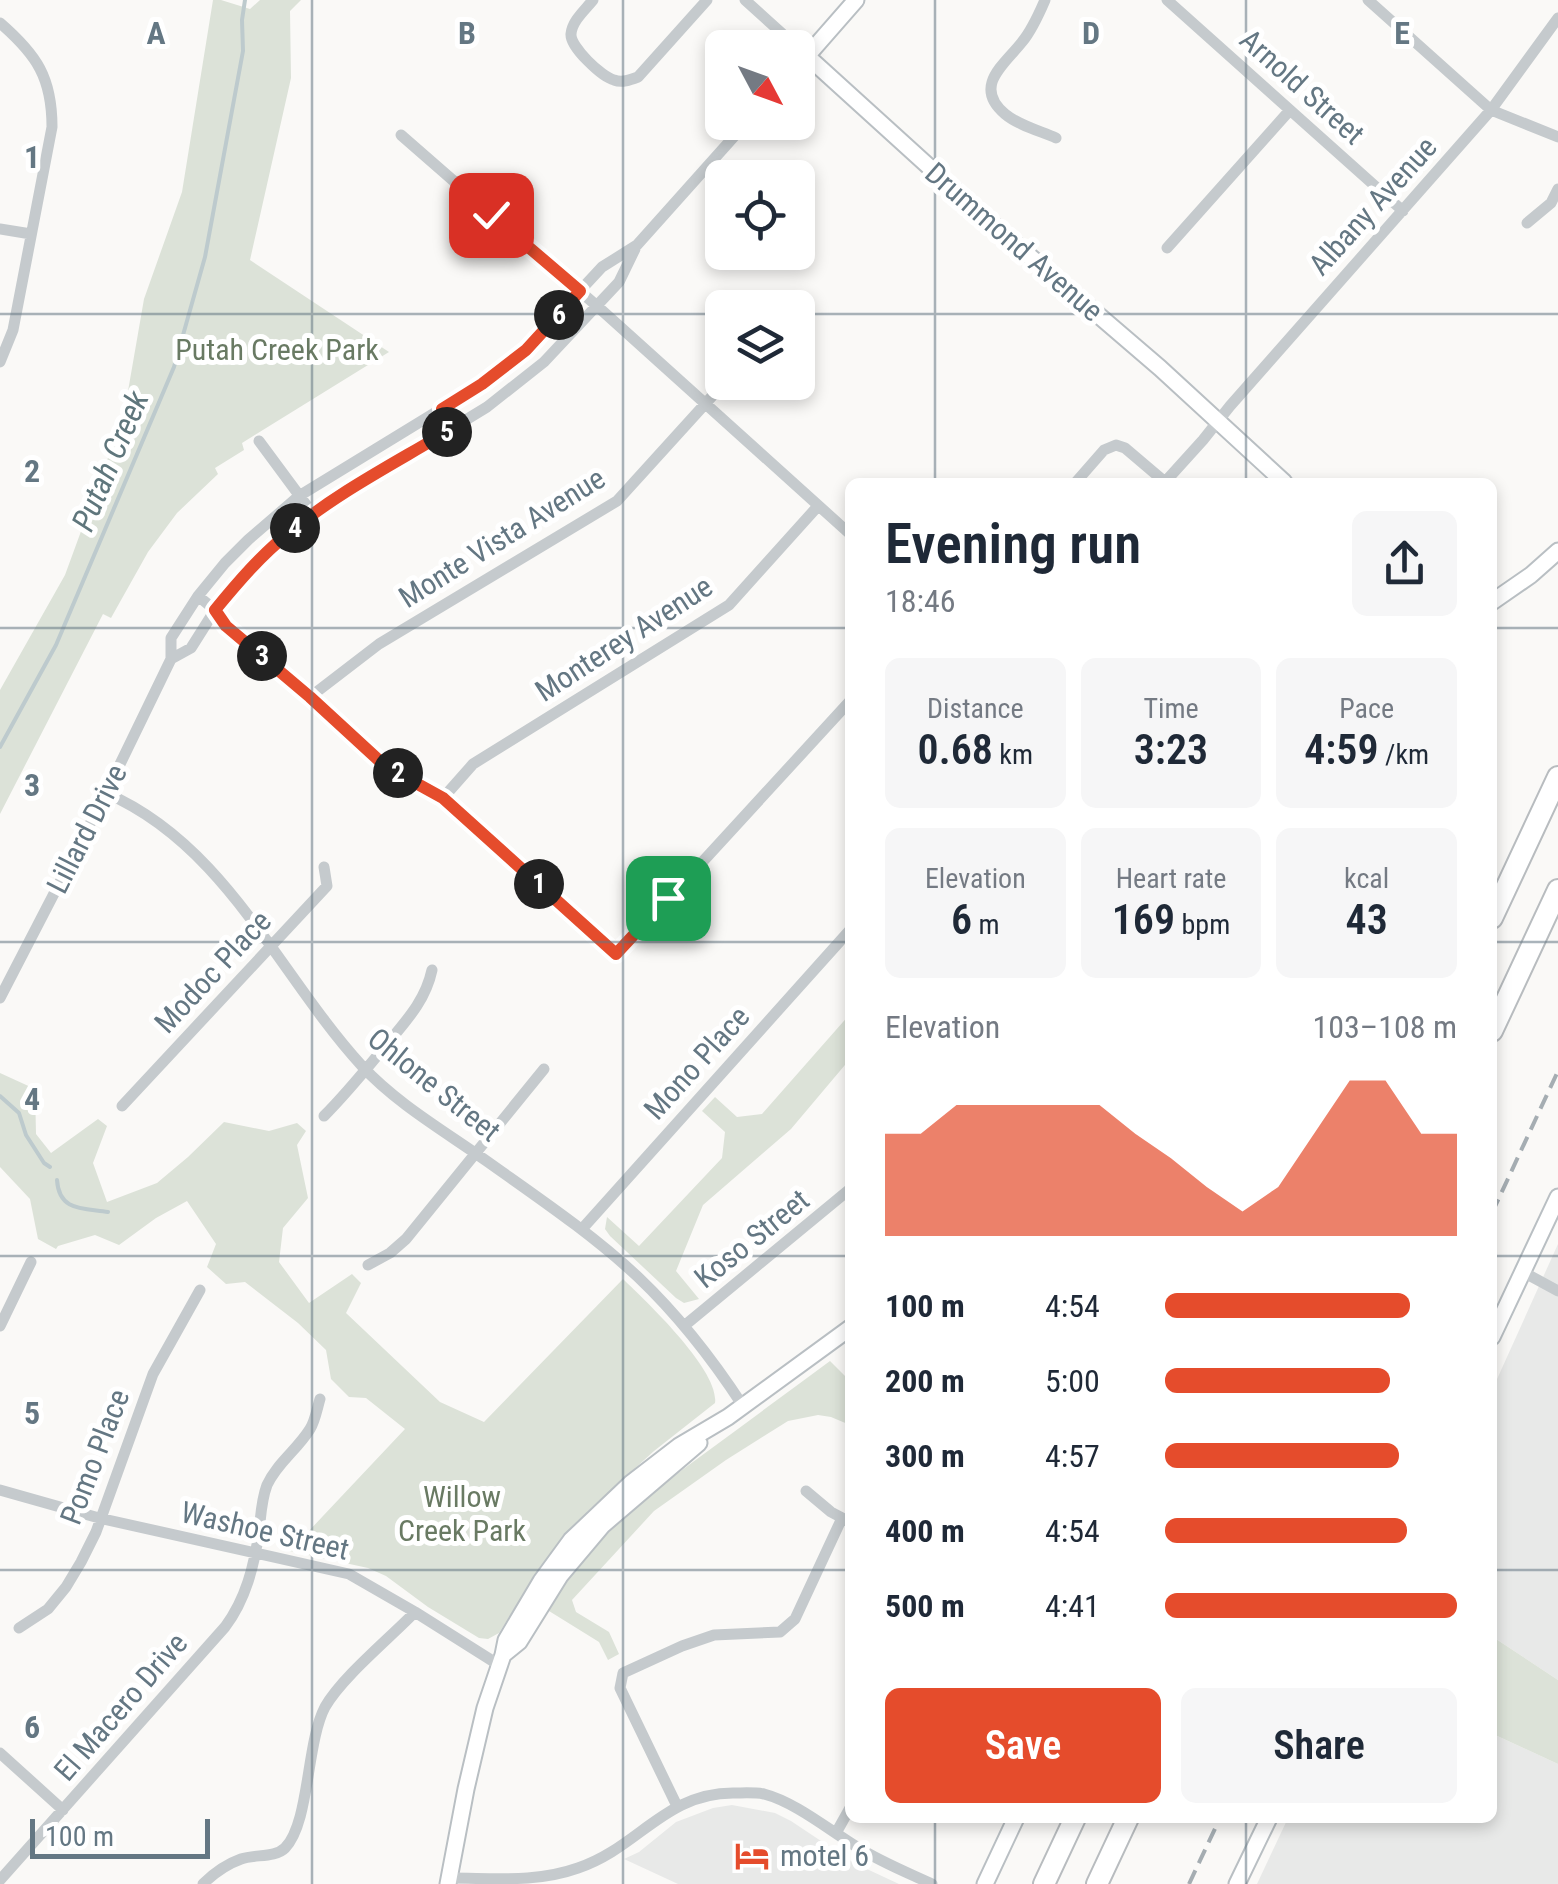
<!DOCTYPE html>
<meta charset="utf-8">
<style>
:root{--surface:#fff;--page:#f6f6f7;--text:#1f2937;--muted:#747a83;--accent:#e54c2c}
body{margin:0;font-family:"Roboto Condensed",sans-serif;background:var(--page);color:var(--text);height:100vh;display:flex;flex-direction:column;font-size:38px;white-space:nowrap}
*{box-sizing:border-box;margin:0}
p{font-size:32px;color:var(--muted)}
.icon{flex:none;width:55px;height:55px;fill:none;stroke:currentColor;stroke-width:2;stroke-linecap:round;stroke-linejoin:round}
.map{position:relative;flex:1;overflow:hidden}
.details{position:absolute;left:845px;top:478px;width:652px;height:1345px;display:flex;flex-direction:column;background:var(--surface);border-radius:15px;box-shadow:0 5px 15px #0003}
.details>*{flex:none}
.needle{width:65px;rotate:131deg}
.controls{position:absolute;left:705px;top:30px;display:grid;gap:20px}
.controls a{display:grid;place-items:center;width:110px;height:110px;border-radius:15px;background:var(--surface);box-shadow:0 5px 15px #0003;font-size:50px}
.scale{position:absolute;left:30px;bottom:25px;width:180px;box-sizing:border-box;padding-left:10px;border:5px solid #647783;border-top:0;font-size:28px;line-height:35px;white-space:nowrap;color:#647783;-webkit-text-stroke:8px #fff;paint-order:stroke}
.pin{position:absolute;display:grid;place-items:center;width:85px;height:85px;color:#fff;margin:-42px;border-radius:20px;box-shadow:0 5px 15px #0006}
.km{position:absolute;width:50px;height:50px;margin:-25px;border-radius:50%;background:#222;color:#fff;font-size:28px;line-height:50px;text-align:center}
.round{display:grid;place-items:center;flex:none;width:105px;height:105px;border-radius:15px;background:var(--page)}
.summary{display:flex;align-items:center;justify-content:space-between;height:170px;padding:0 40px}
h1{font-size:55px;font-weight:600;line-height:75px}
.metrics{display:grid;grid-template-columns:repeat(3,1fr);gap:15px;height:170px;padding:10px 40px}
.metrics div{display:grid;align-content:center;border-radius:15px;background:var(--page);text-align:center}
.metrics b{font-size:42px;font-weight:600}
.metrics small{font-size:28px;font-weight:400}
.metrics p{font-size:28px}
.chart{height:280px;padding:20px 40px}
.chart p{display:flex;justify-content:space-between}
.chart svg{width:100%;height:180px;margin-top:10px;fill:var(--accent);opacity:.7}
.action{display:flex;gap:20px;margin-top:auto;padding:20px 40px}
.action a{flex:1;height:115px;border-radius:15px;background:var(--accent);color:#fff;font-size:40px;font-weight:600;line-height:115px;text-align:center}
.action a+a{background:var(--page);color:var(--text)}
ul{padding:0 40px;list-style:none;font-size:32px}
li{display:grid;grid-template-columns:160px 120px 1fr;align-items:center;height:75px}
li i{height:25px;border-radius:12px;background:var(--accent)}
.map>svg:first-child{display:block}
.built{fill:#e8e9e8}
.green{fill:#dce2d8}
.lines{fill:none;stroke-linecap:round;stroke-linejoin:round}
.stream{stroke:#bdcacd;stroke-width:4}
.secondary-casing{stroke:#b9bfc3;stroke-width:19}
.highway-casing{stroke:#b8bcbf;stroke-width:24}
.street{stroke:#c5cacd;stroke-width:11}
.secondary{stroke:#fff;stroke-width:15}
.highway{stroke:#fff;stroke-width:20}
.rail{stroke:#a5adb2;stroke-width:4;stroke-dasharray:15 8;stroke-linecap:butt}
.route-casing{stroke:#fff;stroke-width:20}
.route{stroke:#e54c2c;stroke-width:12}
.grid{fill:none;stroke:#647783;stroke-width:2.5;stroke-opacity:0.55}
.labels{text-anchor:middle;stroke-width:10;stroke-linejoin:round;paint-order:stroke}
.street-label{font-size:30px;fill:#647783;stroke:#fff}
.park-label{font-size:30px;fill:#697a63;stroke:#fff}
.poi-label{font-size:30px;fill:#647783;stroke:#fff;text-anchor:start}
.water-label{font-size:32px;font-style:italic;fill:#5f767c;stroke:#fff}
.grid-label{font-size:32px;text-anchor:middle;font-weight:bold;fill:#647783;stroke:#fff;stroke-width:10;stroke-linejoin:round;paint-order:stroke}
</style>
<div class="map">
<svg width="1558" height="1884" viewBox="0 0 1558 1884">
<rect width="100%" height="100%" fill="#faf9f7"/>
<path class="built" d="M1558,1244V1680L1493,1637V1388Z
M1493,1734L1558,1764V1884H1257L1288,1818H1492Z
M732,1805L775,1813L791,1821L854,1863L899,1884H678L624,1859L639,1852L676,1822L713,1808Z"/>
<path class="green" d="M213,0H221L250,9L260,0H301L290,11L291,78L250,260L389,352L242,443L244,450L215,468L218,474L177,513L148,552L111,618L103,614L0,814V690L65,575L124,414L144,299L182,192Z
M850,1014V1059L791,1129L703,1205L676,1271L699,1299L684,1303L676,1298L610,1236L605,1229L607,1217L639,1246L722,1158L725,1132L702,1111L715,1097L737,1117L762,1114Z
M0,1073L35,1089L36,1134L51,1153L98,1119L107,1126L93,1163L107,1202L157,1183L188,1157L224,1122L269,1131L297,1123L306,1131L297,1145L308,1198L283,1228L279,1262L309,1303L352,1274L361,1283L346,1313L440,1402L484,1422L623,1279C647,1302 720,1371 715,1403L654,1451L588,1511L539,1569L499,1633L488,1639L479,1638L428,1607L386,1576L368,1568L290,1551L405,1429L366,1398L349,1397L331,1379L326,1350L298,1323L245,1282L226,1284L207,1267L216,1244L187,1201L156,1218L119,1245L95,1235L58,1246L56,1249L38,1239L30,1199L0,1167Z
M830,1361L850,1381V1425L831,1417L818,1415L788,1421L726,1460L654,1511L572,1600L576,1612L609,1632L619,1654L608,1660L599,1642L549,1611C586,1541 649,1494 712,1448C751,1419 791,1390 830,1361Z
M1493,1637L1558,1680V1764L1493,1734Z"/>
<g class="lines">
<path class="stream" d="M0,747L56,645L174,367L205,257L243,51L242,20L245,0
M0,1096L19,1113L26,1135L44,1163L50,1167
M57,1180C59,1211 82,1208 108,1212"/>
<g class="secondary-casing">
<path id="secondary" d="M856,0L807,56L991,223L1160,368L1284,482
M1492,602L1531,575L1558,551
M1492,1337L1558,1197
M503,1655L519,1642L560,1576L603,1525L699,1443
M448,1884L466,1789L485,1708L503,1655L506,1640L541,1581L571,1540L631,1483L679,1446L728,1417L850,1328
M985,1884L1016,1818
M1237,1884L1269,1818"/>
</g>
<g class="highway-casing">
<path id="highway" d="M1492,918L1558,777
M1492,1031L1558,890
M1044,1884L1075,1818
M1097,1884L1128,1818"/>
</g>
<path class="street" d="M593,0C585,10 572,21 571,34C570,47 602,77 614,80C622,83 630,80 638,77L707,0
M745,0L807,56L798,67
M1045,0C1039,14 1032,30 1022,42C1005,64 972,86 1005,114C1018,125 1040,131 1056,138
M1167,0L1403,211
M1368,0L1491,110L1558,137
M0,23C37,55 52,78 52,127L13,330L0,362
M401,135L597,306L850,534
M1527,223L1551,203L1558,189
M0,229L31,234
M1167,248L1290,110
M259,441L313,514
M1076,482L1104,450L1116,445L1125,448L1165,482L1203,440L1230,406L1491,110L1558,18
M198,596L215,610L226,625L310,697L385,767L443,798L617,955L850,701
M171,659L191,648L215,610L238,582L288,533L333,501L487,407L544,362L619,282L635,249
M310,697L379,644L617,501L725,382
M106,793C226,845 278,974 362,1066C397,1104 446,1132 488,1162C540,1199 592,1234 638,1277C678,1315 713,1360 743,1406
M443,798L473,764L729,605L818,506
M0,998L106,793L171,659V638L198,596L225,563L248,540L299,496L482,384L525,350L602,267L637,245L747,122
M122,1106L327,886L324,867
M324,1116C345,1095 363,1073 382,1050C403,1024 425,1003 432,970
M582,1229L850,930
M368,1265L390,1253L406,1239L544,1069
M1523,1272L1558,1291
M0,1326L31,1262
M684,1326L850,1189
M0,1490L99,1518L349,1574L415,1612L499,1665
M806,1491L831,1512L850,1522
M19,1628L48,1609L66,1587L81,1562L96,1532L153,1374L200,1290
M0,1753L63,1810
M677,1806L620,1688L623,1673L682,1646L714,1635L780,1632L795,1619L842,1518
M836,1833L850,1808
M450,1878C494,1878 536,1883 578,1868C638,1848 665,1793 733,1793C743,1793 754,1792 764,1794C795,1802 829,1830 857,1847C881,1862 906,1872 932,1884
M0,1880L225,1627C246,1599 254,1566 259,1532C261,1515 261,1501 267,1485C277,1463 297,1450 310,1429C315,1421 317,1409 320,1399
M203,1884C213,1874 227,1864 241,1859C255,1854 275,1858 285,1848C310,1822 306,1743 325,1707C342,1677 390,1638 415,1612"/>
<use href="#secondary" class="secondary"/>
<use href="#highway" class="highway"/>
<path class="rail" d="M1492,1213L1558,1071
M1189,1884L1220,1818"/>
</g>
<g class="lines">
<g class="route-casing">
<path id="route" d="M491,215L580,291L526,350L482,384L442,409L453,428C399,461 339,491 290,532C261,555 238,582 215,610L226,626L310,697L385,766L443,798L616,954L668,898"/>
</g>
<use href="#route" class="route"/>
</g>
<path class="grid" d="M312,0V1884M623,0V1884M935,0V482M1246,0V482M0,314H722M798,314H1558M0,628H850M1492,628H1558M0,942H850M1492,942H1558M0,1256H850M1492,1256H1558M0,1570H850M1492,1570H1558M935,1818V1884M1246,1818V1884"/>
<defs>
<g id="hotel-bare" transform="scale(2.7)"><path d="M-6-4.5h1.5V1H6V5H4.5V3h-9V5H-6ZM-4 0a1.8 1.8 0 1 1 3.6 0ZM.5 0V-2.5h3Q6-2.5 6 0Z" fill="#e54c2c" stroke="#fff" stroke-width="2.5" paint-order="stroke"/></g>
</defs>
<g fill-rule="evenodd">
<use href="#hotel-bare" x="752" y="1856"/>
</g>
<g class="labels">
<g class="street-label">
<text transform="translate(1302 87) rotate(42)" y="10">Arnold Street</text>
<text transform="translate(1373 206) rotate(-48)" y="10">Albany Avenue</text>
<text transform="translate(1014 242) rotate(41)" y="10">Drummond Avenue</text>
<text transform="translate(502 538) rotate(-32)" y="10">Monte Vista Avenue</text>
<text transform="translate(624 639) rotate(-33)" y="10">Monterey Avenue</text>
<text transform="translate(87 829) rotate(-63)" y="10">Lillard Drive</text>
<text transform="translate(213 972) rotate(-47)" y="10">Modoc Place</text>
<text transform="translate(697 1063) rotate(-48)" y="10">Mono Place</text>
<text transform="translate(434 1085) rotate(39)" y="10">Ohlone Street</text>
<text transform="translate(752 1239) rotate(-39)" y="10">Koso Street</text>
<text transform="translate(95 1457) rotate(-69)" y="10">Pomo Place</text>
<text transform="translate(265 1531) rotate(13)" y="10">Washoe Street</text>
<text transform="translate(121 1707) rotate(-49)" y="10">El Macero Drive</text>
</g>
<g class="park-label">
<text x="277" y="360">Putah Creek Park</text>
<text x="462" y="1507">Willow<tspan x="462" dy="34">Creek Park</tspan></text>
</g>
<g class="poi-label">
<text x="780" y="1866">motel 6</text>
</g>
<g class="water-label">
<text transform="translate(110 461) rotate(-67)" y="11">Putah Creek</text>
</g>
</g>
<g class="grid-label">
<text x="156" y="44">A</text>
<text x="467" y="44">B</text>
<text x="1091" y="44">D</text>
<text x="1402" y="44">E</text>
<text x="32" y="168">1</text>
<text x="32" y="482">2</text>
<text x="32" y="796">3</text>
<text x="32" y="1110">4</text>
<text x="32" y="1424">5</text>
<text x="32" y="1738">6</text>
</g>
</svg>
<div class="controls">
<a><svg class="needle" viewBox="-14 -14 28 28"><path d="M0-13l5 13h-10z" fill="#e53935"/><path d="M0 13l5-13h-10z" fill="#747a83"/></svg></a>
<a><svg class="icon" aria-label="locate" viewBox="0 0 24 24"><circle cx="12" cy="12" r="6"/><path d="M12 2v4M12 18v4M2 12h4M18 12h4"/></svg></a>
<a><svg class="icon" aria-label="layers" viewBox="0 0 24 24"><path d="M12 4l9 5-9 5-9-5zM3 14l9 5 9-5"/></svg></a>
</div>
<div class="scale">100 m</div>
<div class="pin" style="left:668px;top:898px;background:#1e9e55"><svg class="icon" aria-label="arrive" viewBox="0 0 24 24"><path d="M6 21V4h12l-3 4 3 4H6"/></svg></div>
<div class="pin" style="left:491px;top:215px;background:#d93025"><svg class="icon" aria-label="check" viewBox="0 0 24 24"><path d="M5 12l5 5 9-10"/></svg></div>
<b class="km" style="left:539px;top:884px">1</b>
<b class="km" style="left:398px;top:773px">2</b>
<b class="km" style="left:262px;top:656px">3</b>
<b class="km" style="left:295px;top:528px">4</b>
<b class="km" style="left:447px;top:432px">5</b>
<b class="km" style="left:559px;top:315px">6</b>
<section class="details">
<div class="summary"><div><h1>Evening run</h1><p>18:46</p></div><a class="round"><svg class="icon" aria-label="share" viewBox="0 0 24 24"><path d="M12 15V3M7 8l5-5 5 5M5 13v7h14v-7"/></svg></a></div>
<div class="metrics">
<div><p>Distance</p><b>0.68<small> km</small></b></div>
<div><p>Time</p><b>3:23</b></div>
<div><p>Pace</p><b>4:59<small> /km</small></b></div>
</div>
<div class="metrics">
<div><p>Elevation</p><b>6<small> m</small></b></div>
<div><p>Heart rate</p><b>169<small> bpm</small></b></div>
<div><p>kcal</p><b>43</b></div>
</div>
<div class="chart"><p><span>Elevation</span>103–108 m</p>
<svg viewBox="0 0 160 44" preserveAspectRatio="none"><path d="M0 44V19L10 19L20 12L30 12L40 12L50 12L60 12L70 19L80 25L90 32L100 38L110 32L120 19L130 6L140 6L150 19L160 19V44z"/></svg>
</div>
<ul>
<li><b>100 m</b>4:54<i style="width:84%"></i></li>
<li><b>200 m</b>5:00<i style="width:77%"></i></li>
<li><b>300 m</b>4:57<i style="width:80%"></i></li>
<li><b>400 m</b>4:54<i style="width:83%"></i></li>
<li><b>500 m</b>4:41<i style="width:100%"></i></li>
</ul>
<div class="action"><a>Save</a><a>Share</a></div>
</section>
</div>
